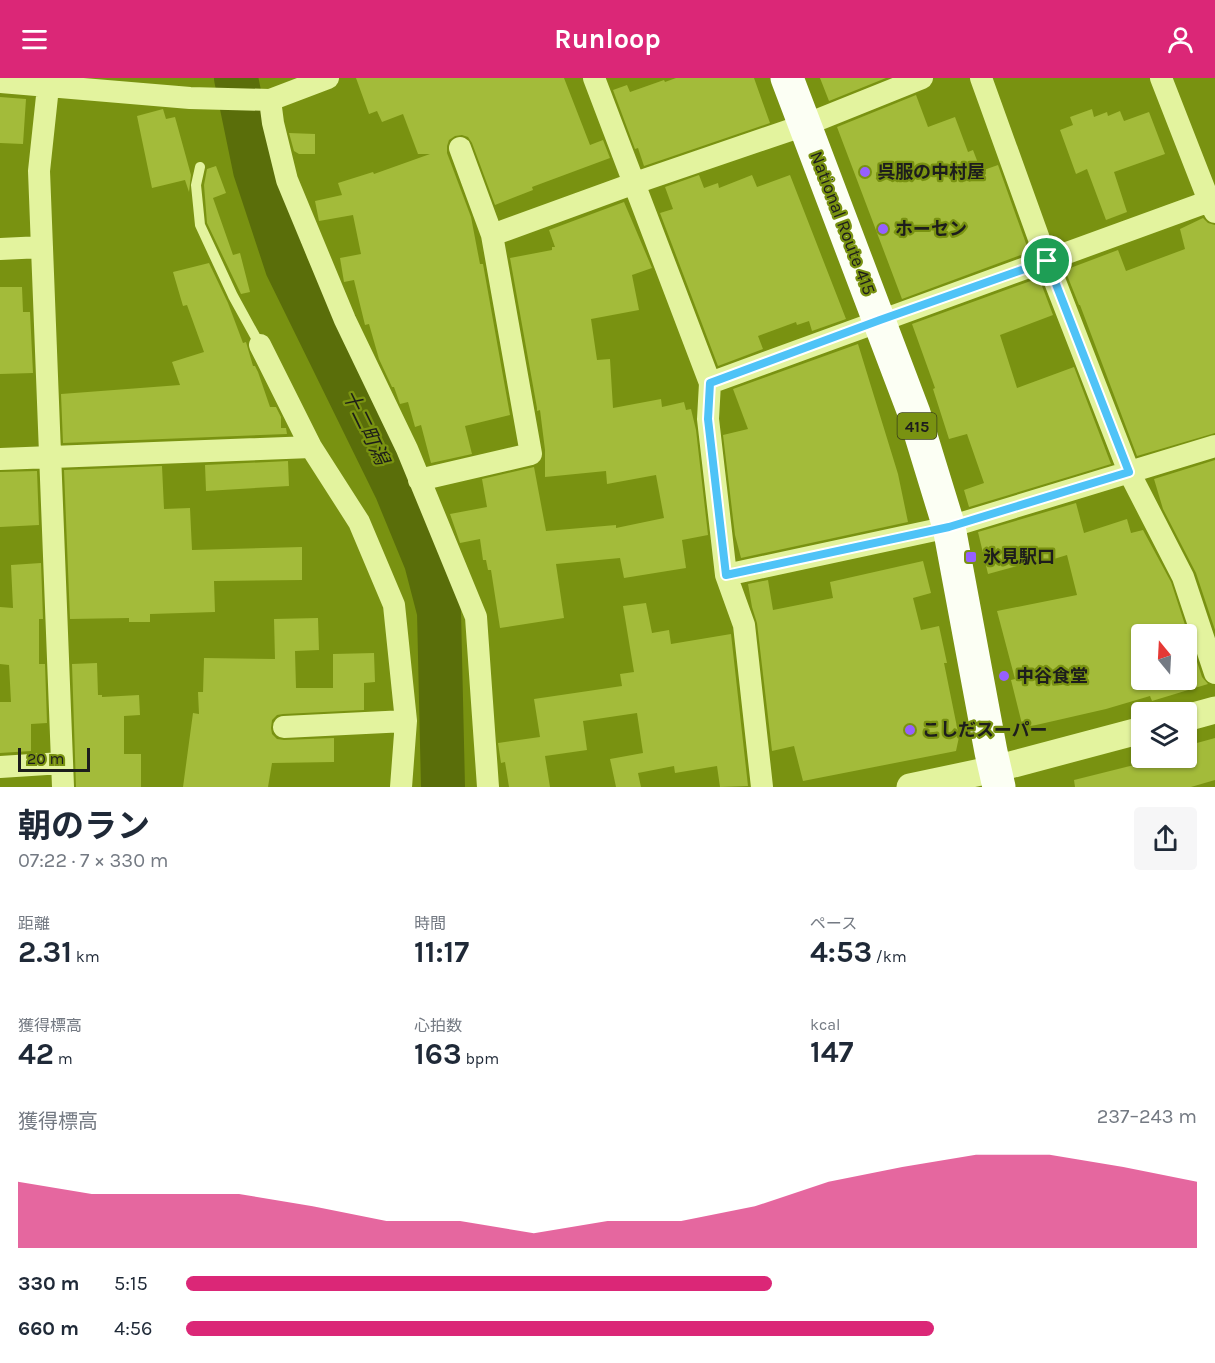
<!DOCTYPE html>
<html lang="ja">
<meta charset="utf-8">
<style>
:root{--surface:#fff;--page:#f6f6f7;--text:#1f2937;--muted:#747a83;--accent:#db2777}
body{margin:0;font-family:Karla,"Noto Sans JP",sans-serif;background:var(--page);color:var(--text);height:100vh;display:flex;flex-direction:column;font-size:22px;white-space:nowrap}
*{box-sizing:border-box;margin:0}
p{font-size:20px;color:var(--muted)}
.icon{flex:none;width:33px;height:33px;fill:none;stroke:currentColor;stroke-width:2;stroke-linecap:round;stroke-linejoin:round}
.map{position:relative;height:709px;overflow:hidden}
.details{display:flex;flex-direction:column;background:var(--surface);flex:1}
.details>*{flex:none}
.needle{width:39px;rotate:342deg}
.tools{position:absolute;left:1131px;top:546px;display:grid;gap:12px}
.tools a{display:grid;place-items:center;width:66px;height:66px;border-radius:6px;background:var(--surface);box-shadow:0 2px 4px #0004;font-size:30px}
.scale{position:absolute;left:18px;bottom:15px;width:72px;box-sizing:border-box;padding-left:6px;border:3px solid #1d1d1d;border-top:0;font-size:16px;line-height:21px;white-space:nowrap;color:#1d1d1d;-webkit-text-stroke:4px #799211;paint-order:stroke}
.pin{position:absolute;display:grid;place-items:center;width:51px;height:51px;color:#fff;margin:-26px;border:3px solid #fff;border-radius:50%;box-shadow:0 2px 6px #0007}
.round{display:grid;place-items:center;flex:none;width:63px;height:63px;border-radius:6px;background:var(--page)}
.overview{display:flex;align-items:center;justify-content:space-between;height:102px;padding:0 18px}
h1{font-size:33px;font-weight:700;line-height:45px}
.figures{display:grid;grid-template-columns:repeat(3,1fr);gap:9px;height:102px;padding:6px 18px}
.figures div{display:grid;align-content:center}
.figures b{font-size:30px;font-weight:700}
.figures small{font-size:16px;font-weight:400}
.figures p{font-size:16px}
.chart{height:168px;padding:12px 18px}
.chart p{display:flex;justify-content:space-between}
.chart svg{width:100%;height:108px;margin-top:6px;fill:var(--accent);opacity:.7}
ul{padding:0 18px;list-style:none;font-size:20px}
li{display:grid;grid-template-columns:96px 72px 1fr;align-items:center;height:45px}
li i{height:15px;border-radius:8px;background:var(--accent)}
header{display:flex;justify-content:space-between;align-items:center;height:78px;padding:0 18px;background:var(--accent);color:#fff;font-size:27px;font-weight:700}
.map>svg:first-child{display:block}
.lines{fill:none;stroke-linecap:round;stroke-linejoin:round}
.river{stroke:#5a6e0a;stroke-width:44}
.building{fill:#a3bb3a;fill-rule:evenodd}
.service{stroke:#e3f39e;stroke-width:10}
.minor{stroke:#e3f39e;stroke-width:22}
.tertiary{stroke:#e3f39e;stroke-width:27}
.trunk{stroke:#fcfff4;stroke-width:33}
.route-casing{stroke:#fff;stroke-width:12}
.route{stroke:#4fc3f7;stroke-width:8}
.poi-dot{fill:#9660ff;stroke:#799211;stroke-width:2}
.labels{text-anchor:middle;stroke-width:4.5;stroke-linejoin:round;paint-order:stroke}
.shield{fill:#799211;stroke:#394019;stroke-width:1.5}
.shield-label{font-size:16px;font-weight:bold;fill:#1d1d1d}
.poi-label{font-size:18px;font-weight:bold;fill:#1d1d1d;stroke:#799211;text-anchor:start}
.street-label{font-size:18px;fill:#1d1d1d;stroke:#799211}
.water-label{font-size:20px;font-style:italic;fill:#1c1d19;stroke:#799211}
</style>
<header><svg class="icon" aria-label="menu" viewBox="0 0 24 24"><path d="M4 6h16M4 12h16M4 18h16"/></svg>Runloop<svg class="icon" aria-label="person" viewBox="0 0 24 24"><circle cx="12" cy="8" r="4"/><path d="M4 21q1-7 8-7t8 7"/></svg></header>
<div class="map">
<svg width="1215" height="709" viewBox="0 0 1215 709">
<rect width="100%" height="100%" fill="#799211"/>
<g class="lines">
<path class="river" d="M236,0L255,92L287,189L396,411L426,484L439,534L443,709"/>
</g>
<path class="building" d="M356,0H564L590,67L603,62L610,80L532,109L533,112L495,127L472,65L468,59L462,57L455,58L449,62L447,68V75L471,139L480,186H483L510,337L465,348L472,376L431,385L421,347L415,349L408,324L400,326L394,309H392L379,281L369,246L365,247L354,202L344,204L340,180L361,176L353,137L319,143L315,123L342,117L338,105L373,94L374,96L430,76H418L403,36L382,44L377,33L369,36Z
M676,0H754L770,45L644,88L638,70L635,71L613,12L627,7L630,14L664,2L665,4Z
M820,0H886L829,23Z
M916,17L928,49L955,39L968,74L973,72L981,93L998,87L1029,174L902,221L837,49Z
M0,19L26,21L23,66L0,65Z
M163,31L166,41L175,39L191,97L189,114L185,102L152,110L137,38Z
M1092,31L1094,39L1107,34L1108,38L1120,33L1124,43L1149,34L1165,76L1114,94L1127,134L1106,142L1087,91L1076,96L1060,52L1073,47L1070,39Z
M289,55L315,56V76H299L294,73Z
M216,88L226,115L213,120L233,177L240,175L250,214L241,216L207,145L204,107L207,91Z
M699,97L704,110L718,105L719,110L752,97L757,109L790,97L846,241L812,253L809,243L797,247L796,244L758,258L763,271L718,288L660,135L673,131L665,109Z
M624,124L652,190L632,197L639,232L591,241L597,282L610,281L613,330L661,321L662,329L684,324L686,332L691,331L696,352L708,457L682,462L686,490L624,500L620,480L556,486L564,540L500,550L491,492H488L486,482H483L480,461L460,465L450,436L487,429L482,401L534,389L546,453L616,447V450L664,440L656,397L607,406L606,393L545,399V372L540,332L537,333V330L510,180L552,172V169H555L549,152Z
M1203,140L1208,145L1215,147V355L1137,378L1080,227H1079L1065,192L1118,172L1126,193L1185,171L1180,151Z
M209,185L228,225L243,265L246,264L253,288H255L258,294L270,329H276L281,339V350H286L287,356L63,365L61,316L180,307L172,284L204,274L187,227L183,228L173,194Z
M1039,200L1053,237L1000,257L1017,310L1074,289L1111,386L969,429L964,412L984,405L967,356L949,361L933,311L935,310L912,246Z
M0,209H22L23,234H30L33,295L0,296Z
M858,266L898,396L908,444L741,480L735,457L723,357L748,351L733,311Z
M1215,382V552L1196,495L1163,431L1154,401Z
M288,383L289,408L206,413L205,387Z
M162,388L164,431L190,430L192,472L302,469V502L214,503L215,534L150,536V544H129V540L70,541L64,392Z
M37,393L39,447L0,449V394Z
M1076,425L1084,455L1127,441L1131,455L1143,452L1171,504L1202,599L1208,606L1152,623L1150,618L1106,631L1023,650L1011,602L1015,601L997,533L1077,517L1067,477L1044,484L1043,481L988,496L978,454ZM1142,556H1186V602H1158L1148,604L1147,602H1142Z
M923,483L931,515L913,520L921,552L939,548L947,585H944L959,659L956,673L803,703L794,668L772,673L757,545L752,529L748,506L768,502L773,532L833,520L830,504Z
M41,485L43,541H39V586H45L47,645L31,646V673L0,675V624H11L9,587L0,586V529L13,530L11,487Z
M646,525L652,555L669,552L671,566L731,556L748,708L720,709L717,688L675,695L674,688L638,695L641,709H616L610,681L643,675L637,635L583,643L587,672L545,678L550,709H509L505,684L501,685L498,665L540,659L534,621L622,608L620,596L634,594L623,528Z
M318,540L319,572L295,573L296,610H333V576L374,575L375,604L364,605V632L283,636L277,637L272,642L271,650L272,656L277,661L284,662L334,660V684L272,685L268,709H183L193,635L199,636L198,614H203L204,580L275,581L274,541Z
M97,585L98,617H102V619L139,617L140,637L124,638V676H141V709H76L72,586Z
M1215,660V702L1191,709H1075L1074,702L1138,686L1137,680H1186V668Z"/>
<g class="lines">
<path class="service" d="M200,89L196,107L200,147L233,218L260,267"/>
<path class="minor" d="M594,0L710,305L708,341L726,497L744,547L762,709
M981,0L1047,183L1129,394L1183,499L1215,595
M1161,0L1209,123L1215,134
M0,4L190,20L270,22L328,0
M48,9L39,93L63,709
M270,22L273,45L287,102L345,242L407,371L476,539L488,709
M460,70L492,157
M0,171L42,169
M260,267L311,369L359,444L394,527L406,643L401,709
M710,305L1215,121
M0,381L311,369
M419,402L531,376L492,157L635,105L805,47L922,0
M726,497L949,449L1215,368
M284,649L406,643
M0,689L62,685"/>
<path class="tertiary" d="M1186,640L1215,632
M910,709L995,691L1142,652"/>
<path class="trunk" d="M787,0L914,335L949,449L991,674L999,709"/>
</g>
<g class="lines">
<g class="route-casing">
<path id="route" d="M1047,183L1129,394L949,449L726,497L708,341L710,305L880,242Z"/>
</g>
<use href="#route" class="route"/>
</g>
<g class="poi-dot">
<circle cx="865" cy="94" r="6"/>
<circle cx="883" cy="151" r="6"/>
<rect x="965" y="473" width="12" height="12" rx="3"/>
<circle cx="1004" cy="598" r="6"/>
<circle cx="910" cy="652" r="6"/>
</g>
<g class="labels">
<rect class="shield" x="897.5" y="335" width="39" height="26" rx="4.5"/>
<g class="shield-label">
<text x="917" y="354">415</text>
</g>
<g class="poi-label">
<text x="877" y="100">呉服の中村屋</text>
<text x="895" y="157">ホーセン</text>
<text x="983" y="485">氷見駅口</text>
<text x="1016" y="604">中谷食堂</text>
<text x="922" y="658">こしだスーパー</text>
</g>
<g class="street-label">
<text transform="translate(843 145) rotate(69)" y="6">National Route 415</text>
</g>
<g class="water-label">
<text transform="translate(366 349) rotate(64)" y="7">十二町潟</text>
</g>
</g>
</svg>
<div class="tools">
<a><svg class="needle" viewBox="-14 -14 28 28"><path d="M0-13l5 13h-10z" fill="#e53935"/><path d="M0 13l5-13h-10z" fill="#747a83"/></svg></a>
<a><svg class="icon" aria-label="layers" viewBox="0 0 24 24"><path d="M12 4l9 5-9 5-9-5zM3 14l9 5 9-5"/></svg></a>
</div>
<div class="scale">20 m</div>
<div class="pin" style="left:1047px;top:183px;background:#1e9e55"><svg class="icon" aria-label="arrive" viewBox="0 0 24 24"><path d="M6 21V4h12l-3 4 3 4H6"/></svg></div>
</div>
<section class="details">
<div class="overview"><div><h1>朝のラン</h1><p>07:22 · 7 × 330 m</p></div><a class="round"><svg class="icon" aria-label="share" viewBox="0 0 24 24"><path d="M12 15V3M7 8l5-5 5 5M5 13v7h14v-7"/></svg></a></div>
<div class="figures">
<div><p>距離</p><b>2.31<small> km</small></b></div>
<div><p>時間</p><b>11:17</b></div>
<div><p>ペース</p><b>4:53<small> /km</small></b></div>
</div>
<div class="figures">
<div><p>獲得標高</p><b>42<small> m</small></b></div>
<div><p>心拍数</p><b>163<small> bpm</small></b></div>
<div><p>kcal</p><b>147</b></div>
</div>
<div class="chart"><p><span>獲得標高</span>237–243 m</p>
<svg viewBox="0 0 160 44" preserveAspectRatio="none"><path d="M0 44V17L10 22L20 22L30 22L40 27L50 33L60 33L70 38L80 33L90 33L100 27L110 17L120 11L130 6L140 6L150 11L160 17V44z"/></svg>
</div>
<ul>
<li><b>330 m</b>5:15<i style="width:58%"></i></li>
<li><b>660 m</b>4:56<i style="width:74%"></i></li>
</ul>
</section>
